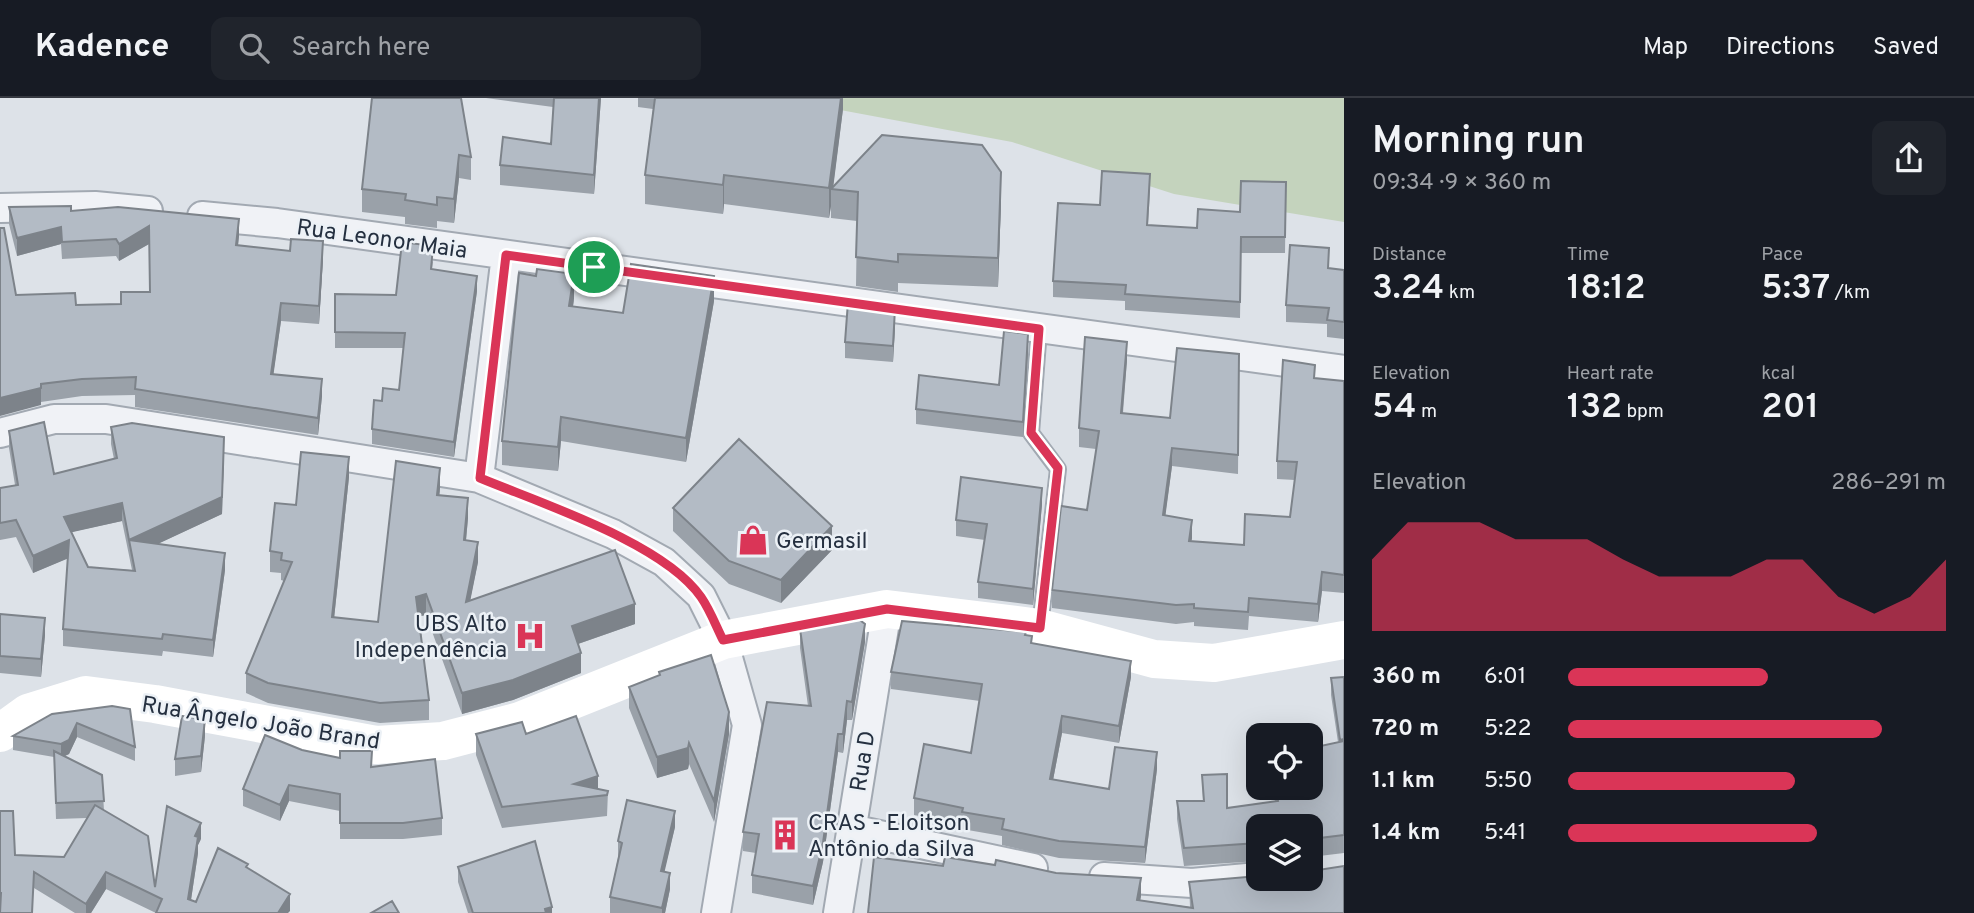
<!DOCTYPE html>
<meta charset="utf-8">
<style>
:root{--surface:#171b24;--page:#20242c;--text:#f1f3f6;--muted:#9ea1a6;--line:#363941;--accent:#da3557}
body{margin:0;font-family:Overpass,sans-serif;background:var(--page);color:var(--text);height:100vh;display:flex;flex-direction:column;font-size:26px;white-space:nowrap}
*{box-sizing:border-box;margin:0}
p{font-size:23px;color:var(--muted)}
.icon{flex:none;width:38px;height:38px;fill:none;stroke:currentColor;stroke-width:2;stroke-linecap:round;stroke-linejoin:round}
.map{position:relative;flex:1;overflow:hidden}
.drawer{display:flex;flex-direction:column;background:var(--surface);width:630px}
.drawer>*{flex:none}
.tools{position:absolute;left:1246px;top:625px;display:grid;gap:14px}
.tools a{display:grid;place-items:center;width:77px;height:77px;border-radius:14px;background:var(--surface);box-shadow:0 7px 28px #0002;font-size:35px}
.pin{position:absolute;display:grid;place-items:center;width:60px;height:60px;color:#fff;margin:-30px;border:4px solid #fff;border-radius:50%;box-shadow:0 2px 7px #0007}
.round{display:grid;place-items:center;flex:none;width:74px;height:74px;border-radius:14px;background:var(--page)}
.overview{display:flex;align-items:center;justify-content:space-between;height:119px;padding:0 28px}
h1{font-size:38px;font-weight:600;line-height:52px}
.stats{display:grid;grid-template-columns:repeat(3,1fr);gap:10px;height:119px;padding:7px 28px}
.stats div{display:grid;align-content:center}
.stats b{font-size:35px;font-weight:600}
.stats small{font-size:19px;font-weight:400}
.stats p{font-size:19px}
.chart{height:196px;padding:14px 28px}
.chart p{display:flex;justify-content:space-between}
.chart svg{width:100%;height:126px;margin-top:7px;fill:var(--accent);opacity:.7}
ul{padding:0 28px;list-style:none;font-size:23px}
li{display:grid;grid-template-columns:112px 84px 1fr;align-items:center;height:52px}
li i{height:18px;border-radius:9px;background:var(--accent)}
header{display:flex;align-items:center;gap:42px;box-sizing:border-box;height:98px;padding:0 35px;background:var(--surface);border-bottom:2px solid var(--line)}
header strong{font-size:33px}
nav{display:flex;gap:38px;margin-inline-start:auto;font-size:24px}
.search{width:490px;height:63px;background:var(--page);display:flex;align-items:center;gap:18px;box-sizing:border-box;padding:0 24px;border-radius:14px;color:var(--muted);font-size:26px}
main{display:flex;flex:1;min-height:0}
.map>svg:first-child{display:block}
.green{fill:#c4d3bd}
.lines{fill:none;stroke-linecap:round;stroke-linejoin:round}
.lane-casing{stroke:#a2a9b2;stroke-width:18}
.street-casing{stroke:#a2a9b2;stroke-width:32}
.lane{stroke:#f0f2f6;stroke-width:14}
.street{stroke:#f0f2f6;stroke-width:28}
.secondary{stroke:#fff;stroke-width:38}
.wall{fill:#9aa1a9;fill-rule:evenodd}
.shaded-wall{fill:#7d838a}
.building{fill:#b3bbc5;stroke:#7d838a;stroke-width:2}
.route-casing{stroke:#fff;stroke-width:14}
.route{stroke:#da3557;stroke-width:9}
.labels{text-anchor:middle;stroke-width:5;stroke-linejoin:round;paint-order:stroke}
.street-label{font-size:23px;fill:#253040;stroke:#ecf1f6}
.poi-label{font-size:23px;fill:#253040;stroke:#ecf1f6;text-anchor:start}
</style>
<header>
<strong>Kadence</strong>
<div class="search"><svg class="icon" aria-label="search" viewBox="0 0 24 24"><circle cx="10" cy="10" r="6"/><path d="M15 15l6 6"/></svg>Search here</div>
<nav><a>Map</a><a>Directions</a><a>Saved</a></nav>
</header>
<main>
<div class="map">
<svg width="1344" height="815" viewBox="0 0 1344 815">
<rect width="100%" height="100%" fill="#dde2e8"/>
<path class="green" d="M776,0H1344V124L1174,96L1012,44Z"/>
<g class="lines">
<g class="lane-casing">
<path id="lane" d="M1039,231L1031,335L1058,371L1040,529"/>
</g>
<g class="street-casing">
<path id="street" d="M0,110L95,108L148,113
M202,118L277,125L1344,272
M0,335L54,321H106L479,380L613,436L664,464L701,498L723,542L747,627L716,815
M479,380L506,157
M851,731L1033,770
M1104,779L1192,785L1258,779
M838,815L887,511"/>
</g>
<use href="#lane" class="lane"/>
<use href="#street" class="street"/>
<path class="secondary" d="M0,635L28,615L86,597L155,606L376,647L443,643L520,623L723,542L887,511L1040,530L1154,561L1214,565L1344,542"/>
</g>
<path class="wall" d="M372,0L471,59V82L459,80L454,125L437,123V130L405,126V119L362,114V91Z
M486,0H601L594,96L500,87V67L551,46L553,9Z
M638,0H843V11L833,88L1001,104L998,189L898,185V194L856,188L857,123L831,120V108L829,120L724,106L723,116L645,106V77L653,11L638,9Z
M1286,84L1285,155H1241L1240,220L1125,212V203L1053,199V183L1150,92L1148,127L1197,130L1240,114Z
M9,109L71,113L239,138L238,147L323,161L319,226L281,223L273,277L322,298L318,337L135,309V297L82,298L41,304V307L16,197L76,207L121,206L150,194L149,146L119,163L116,158L62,161L61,146L17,158L9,126Z
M433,163L432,171L477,193L454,359L372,346V331L382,303L399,292L403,250H335V196L396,197Z
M1329,170L1344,172V241L1327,239V226L1286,224V207Z
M574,201L573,209L623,215L714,203L686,364L561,343L558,373L502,367V343Z
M895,227L893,264L845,260V244Z
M1028,251L1023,339L916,326V311L999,287Z
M1239,256L1238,376L1172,368L1165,418L1192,440L1191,443L1244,447L1290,419L1295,382L1277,381V363L1315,281L1344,283V495L1322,493L1318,524L1249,518L1248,532L1194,528V524L1176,526L1052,510V492L1087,412L1096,351L1079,349V330L1127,262L1123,315L1170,320Z
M111,329L224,357L222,416L157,446L225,472L213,559L163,553L162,558L63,548V531L68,460L33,475L16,439L0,442V390L15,387L9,350V333L54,376L114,361L111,346ZM122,423L132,472L88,469L71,434Z
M349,379L334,520L378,524L440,391L439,398L468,420L466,443L478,464L470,502L635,526L578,546L581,575L513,602L462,616L426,517L419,518L429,602V622L380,625L268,605L246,595V575L284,483L281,482V475L270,474V453L296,407Z
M1042,406L1033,507L978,500V484L985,442L956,438V422Z
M673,410L832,452L781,505L729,486L673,433Z
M0,516L45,537L41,579L0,575Z
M800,531L865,544L852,622H847L843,655L838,654L823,764L813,807L752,795V777L756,755L743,753V734L808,608L800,550Z
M1026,537L1032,545L1131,579L1119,645L1062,635L1053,682L1109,691L1157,671L1145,765L1059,760L1002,747V738L962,731V726L914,717V700L971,655L980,603L891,591V574Z
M659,574L729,636L714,724L689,666L688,671L657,680L629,610V589L659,578Z
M1344,579V755L1311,759V728H1258V763L1184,768L1177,721V703H1203L1202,677L1227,710L1275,703L1272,690H1311L1338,644L1331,597V580Z
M112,608L135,649V663L77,639L69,656L64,658L102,677L104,713L155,789L201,741L198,747V755L191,802L196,804L248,770L290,813L156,815L106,791L91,815H75L34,790L0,815V713L15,757L64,759L87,720L56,721L54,659L13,652V638Z
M476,636H526L598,691L608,693L607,718L502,730L476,657Z
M205,638L201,674L175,678V661Z
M302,652L371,669L442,720V737L403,741H340V713L289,703L280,723L243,708V691Z
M675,729L664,773L670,791L665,815H610V799L618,760V743Z
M458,769L552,815H468L458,784Z
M1189,784L1344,815H868L1141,798L1140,802L1190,809Z"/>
<path class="shaded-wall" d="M599,0H601L594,96V77Z
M841,0H843V11L833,91H831V108L829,120V90Z
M459,57V80L454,125V101Z
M1001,74V104L998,189V160Z
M724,77V106L723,116V87Z
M239,121V138L236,165V147Z
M149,128V146L119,163V146Z
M61,129V146L17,158V140Z
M323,143V161L319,226V208Z
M574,176V201L569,233V208Z
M477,178V193L454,359V344Z
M714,178V203L686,364V340Z
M281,205V223L271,294V276Z
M895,210V227L893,264V248Z
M1028,236V251L1023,339V324Z
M1127,244V262L1121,333V315Z
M322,281V298L318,337V320Z
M41,290V307L0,318V300Z
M561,319V343L558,373V349Z
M1172,350V368L1163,436V417Z
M224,357L222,416L132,458L129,442V459V442Z
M349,359V379L332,540V519Z
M440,370V391L437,418V397Z
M1042,390V406L1033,507V491Z
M468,400V420L464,462V442Z
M122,405V423L64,436V419Z
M1192,422V440L1189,461V443Z
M832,428V452L781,505V482Z
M69,442V460L33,475V458Z
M478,444V464L466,524V504Z
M225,455V472L213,559V542Z
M1322,474V493L1318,524V506Z
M426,496V517L416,519V499Z
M635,506V526L572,548V528Z
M45,520V537L41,579V561Z
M865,526V544L852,622V604Z
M581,555V575L513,602L462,616V595Z
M1131,563V579L1119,645V628Z
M847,603V622L843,655V636Z
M729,614V636L714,724V703Z
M1062,618V635L1050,698V681Z
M205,621V638L201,674V658Z
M77,625V639L69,656L61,660V646Z
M838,636V654L823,764L813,807V788Z
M689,645V666L688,671L657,680V659Z
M1157,654V671L1145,765V749Z
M598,678V698L574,686Z
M289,687V703L280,723V707Z
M675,713V729L661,789V773Z
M201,725V741L198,747V755L189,815L188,801L195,738Z
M106,774V791L91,815H86V806Z
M670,775V791L665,815H662V810Z
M1141,780V798L1138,815L1137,802Z
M290,796V813L288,815H278Z
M552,809V815H545V811Z"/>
<path class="building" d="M372,0H461L471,59L459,57L454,101L437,99V107L405,102L406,96L362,91Z
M554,0H599L594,77L500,67L503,39L551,46Z
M655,0H841L829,90L724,77L723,87L645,77Z
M882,37L982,47L1001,74L998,160L898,156V164L856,159L858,94L831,91Z
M1102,73L1150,76L1147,127L1197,130L1198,111L1240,114L1241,83L1286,84L1285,139H1241L1240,204L1125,196L1126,187L1053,183L1058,105L1100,107Z
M71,108V113L118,109L239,121L236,147L290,153L291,141L323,143L319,208L281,205L271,276L322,281L318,320L135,291L136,279L82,281L41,286V290L0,300V130H4L16,197L75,195L76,207L121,206V194H150L149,128L119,146L116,141L62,144L61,129L17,140L9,109Z
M402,144L433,148L431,171L477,178L454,344L372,331L374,302L382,303L383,290L399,292L405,235L335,234V196L396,197Z
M1290,147L1329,150L1328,170L1344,172V224L1327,222L1329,210L1286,207Z
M631,166L714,178L686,340L561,319L558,349L502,343L519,175L536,178L537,171L574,176L569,208L623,215Z
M848,204L895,210L893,248L845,244Z
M1004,233L1028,236L1023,324L916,311L919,277L999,287Z
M1085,239L1127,244L1121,315L1170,320L1177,250L1239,256L1238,357L1172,350L1163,417L1192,422L1189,443L1244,447L1245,416L1290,419L1297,364L1277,363L1283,262L1315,267L1314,280L1344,283V477L1322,474L1318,506L1249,500L1248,514L1194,510V506L1176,507L1052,492L1061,408L1087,412L1099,333L1079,330Z
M44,324L54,376L117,360L111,329L132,325L224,339L222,399L129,442L122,405L64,419L88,469L135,473L129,442L225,455L213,542L163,536L162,541L63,531L69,442L33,458L16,422L0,425V390L18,387L9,333Z
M739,341L832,428L781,482L729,463L673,410Z
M301,354L349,359L332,519L378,524L396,363L440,370L437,397L468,400L464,442L478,444L466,504L615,452L635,506L572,528L581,555L513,582L462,595L426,496L416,499L429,602L380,605L268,585L246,575L292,464L281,462L282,455L270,453L275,405L296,407Z
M961,379L1042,390L1033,491L978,484L987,426L956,422Z
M0,516L45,520L41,561L0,558Z
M857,520L865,526L852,604L847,603L843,636H838L823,745L813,788L752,777L759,736L743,734L767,604L811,608L800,531Z
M902,523L1026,534L1025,537L1032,538L1031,545L1131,563L1119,628L1062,618L1050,681L1109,691L1115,649L1157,654L1145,749L1059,743L1002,731L1004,721L962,714L963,710L914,700L924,646L971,655L982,586L891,574Z
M711,557L729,614L714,703L689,645L688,650L657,659L629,589L660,577L659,574Z
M1344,579V641L1340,642L1331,580Z
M112,608L130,611L135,649L77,625L69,642L61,646L13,638L52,616Z
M182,618L205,621L201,658L175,661Z
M576,618L598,678L574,686L608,693L607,697L502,709L476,636L522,624L526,636Z
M265,637L302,652L340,660V653H372L371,669L435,661L442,720L403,725H340V696L289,687L280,707L243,691Z
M1344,643V737L1311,741V728H1258V745L1184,750L1177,703H1204L1202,677L1227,676V710L1278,703L1276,690H1311V650Z
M54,653L102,677L104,703L56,705Z
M627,702L675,713L661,773L670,775L662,810L610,799L622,745L618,743Z
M95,707L148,738L155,789L167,708L201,725L195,738L198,739L188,801L196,804L218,750L248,766L246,769L290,796L278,815H156L162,801L106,774L86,806L34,774L32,815H0L1,795H0V713H13L15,757L64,759Z
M535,743L552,809L545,811L546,815H473L458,769Z
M874,759L943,768L945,759L995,767L996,762L1056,775L1141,780L1137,802L1193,810L1189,784L1258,778V780H1311V772L1312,773L1344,768V815H868Z
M392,803L399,815H371Z"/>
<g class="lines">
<g class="route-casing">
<path id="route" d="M506,157L1039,231L1031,335L1058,370L1040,530L887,511L723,542C716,528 710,512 701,499C664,445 540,405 480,380Z"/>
</g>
<use href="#route" class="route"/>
</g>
<defs>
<g id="shop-bare" transform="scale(2.415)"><path d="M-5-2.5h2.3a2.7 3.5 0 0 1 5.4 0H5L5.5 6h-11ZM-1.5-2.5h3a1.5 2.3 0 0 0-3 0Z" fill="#da3557" stroke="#ecf1f6" stroke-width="2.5" paint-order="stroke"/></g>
<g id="hospital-bare" transform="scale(2.415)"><path d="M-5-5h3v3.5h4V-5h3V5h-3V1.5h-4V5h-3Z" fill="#da3557" stroke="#ecf1f6" stroke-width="2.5" paint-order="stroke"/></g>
<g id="building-bare" transform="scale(2.415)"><path d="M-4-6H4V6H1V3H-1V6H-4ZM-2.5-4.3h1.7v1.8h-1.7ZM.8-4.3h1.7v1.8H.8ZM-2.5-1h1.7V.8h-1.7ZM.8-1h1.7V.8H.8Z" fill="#da3557" stroke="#ecf1f6" stroke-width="2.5" paint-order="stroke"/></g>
</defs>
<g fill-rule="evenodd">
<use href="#shop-bare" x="753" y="442"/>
<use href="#hospital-bare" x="530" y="538"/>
<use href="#building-bare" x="785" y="737"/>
</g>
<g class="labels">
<g class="street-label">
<text transform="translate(382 140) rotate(8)" y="8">Rua Leonor Maia</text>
<text transform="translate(261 624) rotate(9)" y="8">Rua Ângelo João Brand</text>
<text transform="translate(862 663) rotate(-81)" y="8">Rua D</text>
</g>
<g class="poi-label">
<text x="776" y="450">Germasil</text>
<text x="507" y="533" text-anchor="end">UBS Alto<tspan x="507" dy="26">Independência</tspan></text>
<text x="808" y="732">CRAS - Eloitson<tspan x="808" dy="26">Antônio da Silva</tspan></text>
</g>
</g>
</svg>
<div class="tools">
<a><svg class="icon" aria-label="locate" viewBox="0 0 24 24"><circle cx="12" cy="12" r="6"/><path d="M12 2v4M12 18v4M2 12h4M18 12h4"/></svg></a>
<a><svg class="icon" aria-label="layers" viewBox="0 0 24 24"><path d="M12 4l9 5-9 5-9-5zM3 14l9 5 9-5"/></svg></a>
</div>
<div class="pin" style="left:594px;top:169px;background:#1e9e55"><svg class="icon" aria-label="arrive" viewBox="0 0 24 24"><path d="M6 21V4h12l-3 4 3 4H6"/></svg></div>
</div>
<section class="drawer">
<div class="overview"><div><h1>Morning run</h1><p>09:34 · 9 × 360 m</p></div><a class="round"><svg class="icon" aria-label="share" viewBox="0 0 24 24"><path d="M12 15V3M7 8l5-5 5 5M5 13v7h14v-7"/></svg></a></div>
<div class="stats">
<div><p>Distance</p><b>3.24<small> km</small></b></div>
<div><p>Time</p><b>18:12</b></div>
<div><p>Pace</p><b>5:37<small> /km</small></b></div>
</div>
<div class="stats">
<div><p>Elevation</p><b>54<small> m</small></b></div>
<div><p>Heart rate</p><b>132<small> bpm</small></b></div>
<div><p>kcal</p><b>201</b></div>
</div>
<div class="chart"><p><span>Elevation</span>286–291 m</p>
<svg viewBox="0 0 160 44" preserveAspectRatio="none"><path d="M0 44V19L10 6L20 6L30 6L40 12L50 12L60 12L70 19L80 25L90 25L100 25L110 19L120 19L130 32L140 38L150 32L160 19V44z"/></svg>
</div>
<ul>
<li><b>360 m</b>6:01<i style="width:53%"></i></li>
<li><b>720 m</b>5:22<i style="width:83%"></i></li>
<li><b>1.1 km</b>5:50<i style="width:60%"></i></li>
<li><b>1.4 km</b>5:41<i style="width:66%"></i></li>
</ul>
</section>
</main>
